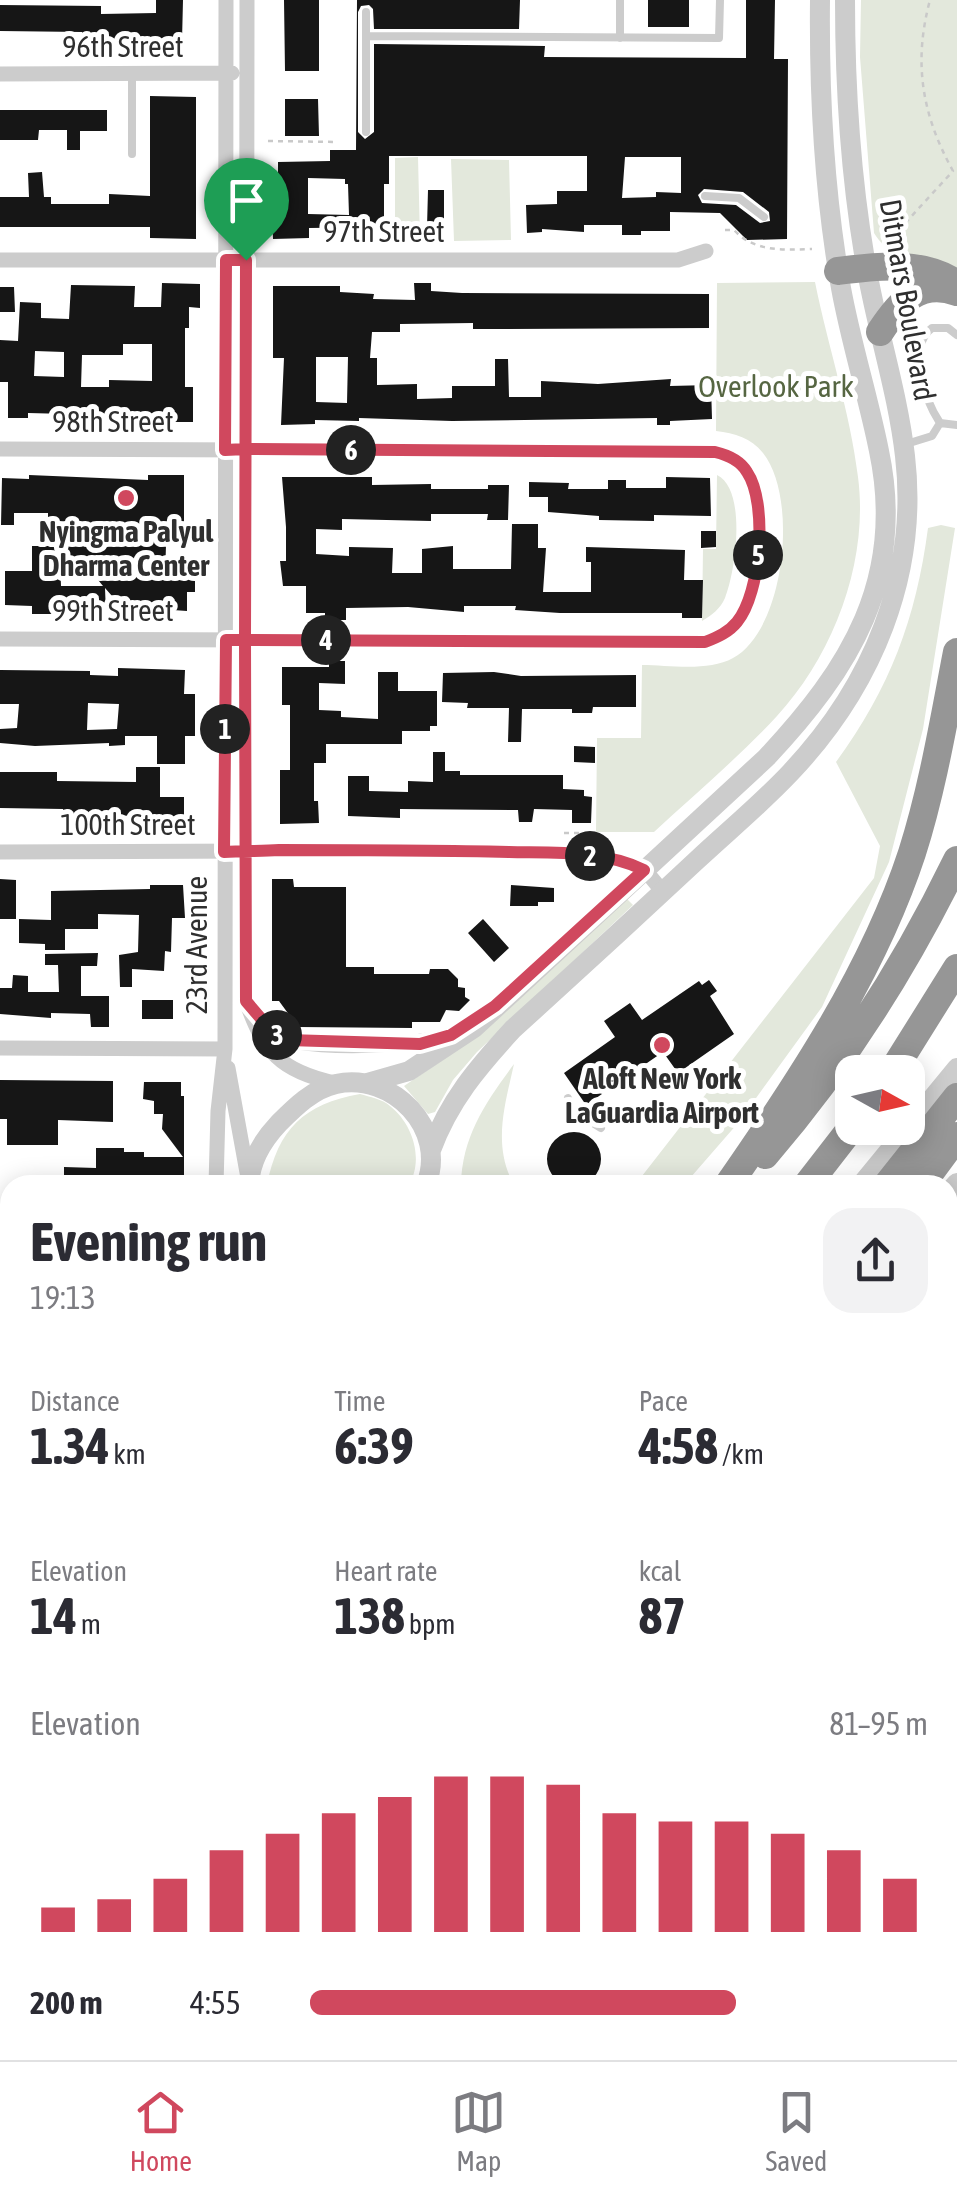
<!DOCTYPE html>
<meta charset="utf-8">
<style>
:root{--surface:#fff;--page:#f2f2f3;--text:#2b2b33;--muted:#7c7c81;--line:#e1e1e2;--accent:#d0485e}
body{margin:0;font-family:"Asap Condensed",sans-serif;background:var(--page);color:var(--text);height:100vh;display:flex;flex-direction:column;font-size:38px;white-space:nowrap}
*{box-sizing:border-box;margin:0}
p{font-size:32px;color:var(--muted)}
.icon{flex:none;width:55px;height:55px;fill:none;stroke:currentColor;stroke-width:2;stroke-linecap:round;stroke-linejoin:round}
.map{position:relative;flex:1;overflow:hidden}
.side{position:absolute;left:0px;top:1175px;width:958px;height:885px;display:flex;flex-direction:column;background:var(--surface);border-radius:30px 30px 0 0;box-shadow:0 5px 25px #0003}
.side>*{flex:none}
.needle{width:65px;rotate:98deg}
.controls{position:absolute;left:835px;top:1055px;display:grid;gap:20px}
.controls a{display:grid;place-items:center;width:90px;height:90px;border-radius:20px;background:var(--surface);box-shadow:0 5px 25px #0003;font-size:50px}
.pin{position:absolute;display:grid;place-items:center;width:85px;height:85px;color:#fff;margin:-102px -42px;border-radius:50% 50% 50% 0;rotate:-45deg;box-shadow:0 0 10px #0007}
.pin .icon{rotate:45deg}
.km{position:absolute;width:50px;height:50px;margin:-25px;border-radius:50%;background:#222;color:#fff;font-size:28px;line-height:50px;text-align:center}
.round{display:grid;place-items:center;flex:none;width:105px;height:105px;border-radius:30px;background:var(--page)}
.summary{display:flex;align-items:center;justify-content:space-between;height:170px;padding:0 30px}
h1{font-size:55px;font-weight:700;line-height:75px}
.figures{display:grid;grid-template-columns:repeat(3,1fr);gap:15px;height:170px;padding:10px 30px}
.figures div{display:grid;align-content:center}
.figures b{font-size:50px;font-weight:700}
.figures small{font-size:28px;font-weight:400}
.figures p{font-size:28px}
.chart{height:280px;padding:20px 30px}
.chart p{display:flex;justify-content:space-between}
.chart svg{width:100%;height:180px;margin-top:10px;stroke:var(--accent);stroke-width:6}
ul{padding:0 30px;list-style:none;font-size:32px}
li{display:grid;grid-template-columns:160px 120px 1fr;align-items:center;height:75px}
li i{height:25px;border-radius:12px;background:var(--accent)}
.menu{display:flex;justify-content:space-around;align-items:center;height:140px;border-top:2px solid var(--line);background:var(--surface);font-size:28px;color:var(--muted)}
.menu a{display:grid;justify-items:center;gap:5px}
.menu .active{color:var(--accent)}
.map>svg:first-child{display:block}
.green{fill:#e3e8dc}
.building{fill:#161616;fill-rule:evenodd}
.lines{fill:none;stroke-linecap:round;stroke-linejoin:round}
.minor-tunnel{stroke:#d5d5d5;stroke-width:15;stroke-dasharray:15 8;stroke-linecap:butt}
.path{stroke:#c9c9c9;stroke-width:2.5;stroke-dasharray:5 5;stroke-linecap:butt}
.service{stroke:#ccc;stroke-width:8}
.minor{stroke:#ccc;stroke-width:15}
.tertiary{stroke:#ccc;stroke-width:20}
.motorway{stroke:#969696;stroke-width:28}
.route-casing{stroke:#fff;stroke-width:20}
.route{stroke:#d0485e;stroke-width:12}
.poi-dot{fill:#d0485e;stroke:#fff;stroke-width:4}
.labels{text-anchor:middle;stroke-width:10;stroke-linejoin:round;paint-order:stroke}
.street-label{font-size:30px;fill:#2f2f2f;stroke:#fff}
.park-label{font-size:30px;fill:#566642;stroke:#fff}
.poi-label{font-size:30px;font-weight:bold;fill:#2f2f2f;stroke:#fff}
</style>
<div class="map">
<svg width="957" height="2060" viewBox="0 0 957 2060">
<rect width="100%" height="100%" fill="#fff"/>
<path class="green" d="M861,0H957V274C927,265 891,262 874,233L860,57Z
M418,157L420,239H395V158Z
M451,159L509,160L511,240L454,241Z
M815,282C828,347 850,411 858,477C869,561 834,654 777,716C739,757 695,794 654,832H596L597,738H641L642,665C669,665 708,672 733,658C785,630 799,498 763,453C751,438 735,433 716,431L717,283Z
M717,475C747,489 736,571 725,598C720,609 712,615 702,621L703,549H716Z
M941,525L955,528L923,729L889,862L822,1007L738,1123L684,1185H635L874,878L880,846L836,762C890,688 916,619 928,528Z
M625,897L633,905L477,1052L453,1080L435,1112L428,1114L404,1086L472,1040Z
M514,1064C505,1105 492,1145 514,1185H461C462,1136 486,1102 514,1064Z
M360,1094C370,1097 382,1099 390,1106C413,1124 424,1159 409,1185H267C278,1129 304,1104 360,1094Z
M10,1692V1763L0,1770V1699Z"/>
<path class="building" d="M156,0H183L182,41L82,40V32L0,31V5L101,6V14L156,13Z
M284,0H319V71H285Z
M357,0H520L519,29H374L373,9L369,5L361,6L358,12V132L365,139L374,132V44L545,46L544,57L746,58V0H775L774,59H788L787,239L747,240L720,213L670,212V231H641V235H622V225H584V232L542,229V232L527,233L526,205L557,204V191H587V156H389V184H384V227L309,228V238L273,239L271,185H278V162L330,161V150H356ZM625,157H681V193L656,192V197L622,198ZM308,178L345,179V184H348L349,215L308,214ZM704,189L743,192L769,212L770,221L760,223L736,205L702,203L698,195Z
M648,0H689V27H648Z
M150,96L196,97V239L150,238V227H0V197H29L28,173L42,172L44,197H51V204H109V194L150,196Z
M285,99H318L319,136H285Z
M0,110H107V131H80V150H67V130H39L38,140H0Z
M428,190H444V227H427Z
M162,283L200,284V308L189,307V328H185V387H193V422H139V415L101,414V425H67V414L28,413V418H8V382H0V340L18,341L20,302L41,303V318L69,319L71,285L135,286L134,307H161ZM123,344H152V381L109,380V387H81L82,355H123ZM35,351L64,352V377L34,376Z
M414,283H431V291L462,293L709,294V328L493,329H473V323L400,324V332H372L370,358H377V385L417,384V399L452,398V386H495V359H508L509,397H541V381L598,384L671,379L670,386L711,385L712,419L670,421V425H657V418L452,421L359,418V421L315,420V424L281,425L284,358H273V286H340V292L374,294L373,299L415,300ZM316,357H348L347,403L316,402Z
M0,287H14L15,312H0Z
M29,475L148,480V475H184V527L196,528L195,545H166L165,577H195V592H187V611L130,607L127,613L105,588L106,614H32V606L5,605V571H32V546H48V513H14V525H1L2,478L29,479ZM60,561H94V575L103,586H61Z
M282,477H372V485L431,484V489H488V485H509L508,520H487L488,514H431V521L342,519V530L316,529V554L349,556V547L393,548L392,573H422V549L453,546V569H511L512,524H538V548H546L543,592H591V562H586V547L685,550L684,580H703L702,618H682V613H560L515,610L516,606H464V612L408,607L346,608V620H325V613H306V586H283L280,561H286V527Z
M666,477L710,478L711,516L654,515V521L599,520V516L548,512V497H529V482L569,483L568,489H608V480H626V488H666Z
M701,531H716V547L701,548Z
M329,661H345V684L319,683V710L341,711V717L378,719V672H398V691H437V726H430V731H402V744H326V763H314V801H318L319,823L280,824V770H290V705H282V667H329Z
M118,668L185,670L184,694H195V736H185V764H157V736H125V745L109,746V743L35,746L0,743V729L17,728L19,704H0V670L90,671V675L118,676ZM88,703L119,704L117,729L87,730Z
M494,672L521,676L636,675V707H593L592,713H572V709H522L521,742H508L509,708H467L468,703L442,702L443,673Z
M574,746L595,747V763L574,762Z
M433,752H445V771H460V775H563V789L584,790V796L592,797L591,823H572V810L534,809L532,822H519L518,810L400,809V818L348,816V776H369V791L408,792V781L433,782Z
M136,767H160V797H184V827L154,826V816L63,815V809L0,808V772H57V781L136,782Z
M0,879L16,880V919H0Z
M272,879H293L294,887H346V967H374V974H429L430,969H448L458,979V987L465,988V997L470,1000L459,1011L446,1010L440,1022H412V1028L298,1027L279,1001H272Z
M150,885H183L185,918H172L171,952L165,951L164,971L132,969V987H120L119,955L138,952L139,915L98,914V929H65V950H45V944L19,943V919L51,920V891L150,889Z
M511,885L554,888V902H538V906H510Z
M483,919L509,948L494,962L468,933Z
M98,953L97,966H81V996H109V1027H91L90,1014L51,1013V1018L0,1014V988H12L13,975L28,976V992H59L58,965H45V954Z
M709,980L717,991L710,996L734,1034L678,1073L663,1052L586,1105L564,1073L615,1037L604,1021L630,1003L642,1020L699,981L702,985Z
M142,1000H173V1019H142Z
M0,1080L113,1081V1122L58,1120V1145H7V1119H0Z
M144,1082H181V1096H184V1185H64V1167L96,1168V1148H124V1152H144V1157H183L162,1129L163,1114H154V1101L143,1099Z
M547 1159a27 27 0 1 1 54 0a27 27 0 1 1-54 0Z"/>
<g class="lines">
<path class="minor-tunnel" d="M948,1289L957,1280
M540,2060L553,2050"/>
<path class="path" d="M268,141L337,142
M725,230H734C754,252 783,250 812,249
M885,245L953,171C922,115 913,63 930,0
M564,833H581V839
M948,1862L957,1854
M948,1910L957,1922
M948,2001L957,1992"/>
<path class="service" d="M620,0V38
M366,36L719,38L720,0
M366,132V12
M132,154V75
M705,196L739,198L764,217
M940,423C925,400 906,348 932,328H948L957,335
M940,423L957,425
M903,445L932,436L940,423
M568,1098L572,1110L601,1128
M0,1349L10,1362
M372,2060L383,2050"/>
<path class="minor" d="M247,0L246,1001C264,1052 280,1071 335,1083
M0,74L232,73
M0,260H678L706,251
M0,449L715,452C728,455 740,460 747,472C768,503 761,593 737,622C728,632 718,637 705,642L0,639
M0,852L459,850L565,853L626,861L645,870L663,892
M255,1013C264,1023 272,1034 285,1039C317,1050 429,1048 459,1030
M0,1048L225,1049
M228,1068L248,1178
M216,1185L218,1111L225,1049L226,0
M0,1242H10
M524,2060L536,2050"/>
<path class="tertiary" d="M367,1083L409,1071L474,1028L766,758C850,669 906,579 879,451C868,396 851,343 841,288C824,193 819,96 820,0
M431,1150C449,1101 478,1067 513,1029C575,973 636,917 697,860C728,831 762,803 791,772C872,686 919,575 905,456C898,394 878,333 867,271C851,183 845,90 845,0
M249,1185C250,1161 263,1140 279,1123C295,1107 313,1089 336,1084C393,1072 448,1129 426,1185
M861,1185L957,1068
M948,1193L957,1183
M948,1267L957,1257
M948,1306L957,1296
M0,1473L10,1463
M0,1506L10,1496
M190,2050L197,2060"/>
<path class="motorway" d="M838,271C877,266 923,260 957,284
M880,332C899,303 919,278 957,292
M892,1072L957,968
M765,1155C842,1066 905,967 957,860
M728,1185C799,1083 873,972 912,853C933,787 944,719 957,652
M807,1185L852,1127
M887,1185L957,1097
M921,1185L957,1136
M0,1789L10,1783
M0,1830L10,1823
M0,1890L10,1883
M0,1940L10,1933
M0,2021L10,2024
M72,2050L92,2060
M424,2060L434,2050
M464,2060L477,2050"/>
</g>
<g class="lines">
<g class="route-casing">
<path id="route" d="M246,260C246,386 245,513 245,640H226L224,852C243,851 261,851 279,850C356,850 433,850 509,852C554,853 604,850 644,870L495,1006L451,1035L420,1044L288,1040L274,1034L246,1001L245,640L705,642C718,637 729,632 737,622C761,593 768,503 747,472C740,460 728,455 715,452L246,449L225,450L226,260H246"/>
</g>
<use href="#route" class="route"/>
</g>
<g class="poi-dot">
<circle cx="126" cy="498" r="10"/>
<circle cx="662" cy="1045" r="10"/>
</g>
<g class="labels">
<g class="street-label">
<text x="123" y="57">96th Street</text>
<text x="384" y="242">97th Street</text>
<text transform="translate(907 300) rotate(80)" y="10">Ditmars Boulevard</text>
<text x="113" y="432">98th Street</text>
<text x="113" y="621">99th Street</text>
<text x="128" y="835">100th Street</text>
<text transform="translate(197 945) rotate(-90)" y="10">23rd Avenue</text>
</g>
<g class="park-label">
<text x="776" y="397">Overlook Park</text>
</g>
<g class="poi-label">
<text x="126" y="542">Nyingma Palyul<tspan x="126" dy="34">Dharma Center</tspan></text>
<text x="662" y="1089">Aloft New York<tspan x="662" dy="34">LaGuardia Airport</tspan></text>
</g>
</g>
</svg>
<div class="controls">
<a><svg class="needle" viewBox="-14 -14 28 28"><path d="M0-13l5 13h-10z" fill="#e53935"/><path d="M0 13l5-13h-10z" fill="#7c7c81"/></svg></a>
</div>
<div class="pin" style="left:246px;top:260px;background:#1e9e55"><svg class="icon" aria-label="arrive" viewBox="0 0 24 24"><path d="M6 21V4h12l-3 4 3 4H6"/></svg></div>
<b class="km" style="left:225px;top:729px">1</b>
<b class="km" style="left:590px;top:856px">2</b>
<b class="km" style="left:277px;top:1035px">3</b>
<b class="km" style="left:326px;top:640px">4</b>
<b class="km" style="left:758px;top:555px">5</b>
<b class="km" style="left:351px;top:450px">6</b>
<section class="side">
<div class="summary"><div><h1>Evening run</h1><p>19:13</p></div><a class="round"><svg class="icon" aria-label="share" viewBox="0 0 24 24"><path d="M12 15V3M7 8l5-5 5 5M5 13v7h14v-7"/></svg></a></div>
<div class="figures">
<div><p>Distance</p><b>1.34<small> km</small></b></div>
<div><p>Time</p><b>6:39</b></div>
<div><p>Pace</p><b>4:58<small> /km</small></b></div>
</div>
<div class="figures">
<div><p>Elevation</p><b>14<small> m</small></b></div>
<div><p>Heart rate</p><b>138<small> bpm</small></b></div>
<div><p>kcal</p><b>87</b></div>
</div>
<div class="chart"><p><span>Elevation</span>81–95 m</p>
<svg viewBox="0 0 160 44" preserveAspectRatio="none"><path d="M5 44V38M15 44V36M25 44V31M35 44V24M45 44V20M55 44V15M65 44V11M75 44V6M85 44V6M95 44V8M105 44V15M115 44V17M125 44V17M135 44V20M145 44V24M155 44V31"/></svg>
</div>
<ul>
<li><b>200 m</b>4:55<i style="width:69%"></i></li>
</ul>
</section>
</div>
<nav class="menu">
<a class="active"><svg class="icon" aria-label="home" viewBox="0 0 24 24"><path d="M3 11l9-7 9 7M6 9v11h12V9"/></svg>Home</a>
<a><svg class="icon" aria-label="map" viewBox="0 0 24 24"><path d="M3 6l6-2 6 2 6-2v14l-6 2-6-2-6 2zM9 4v14M15 6v14"/></svg>Map</a>
<a><svg class="icon" aria-label="saved" viewBox="0 0 24 24"><path d="M7 4h10v16l-5-4-5 4z"/></svg>Saved</a>
</nav>
